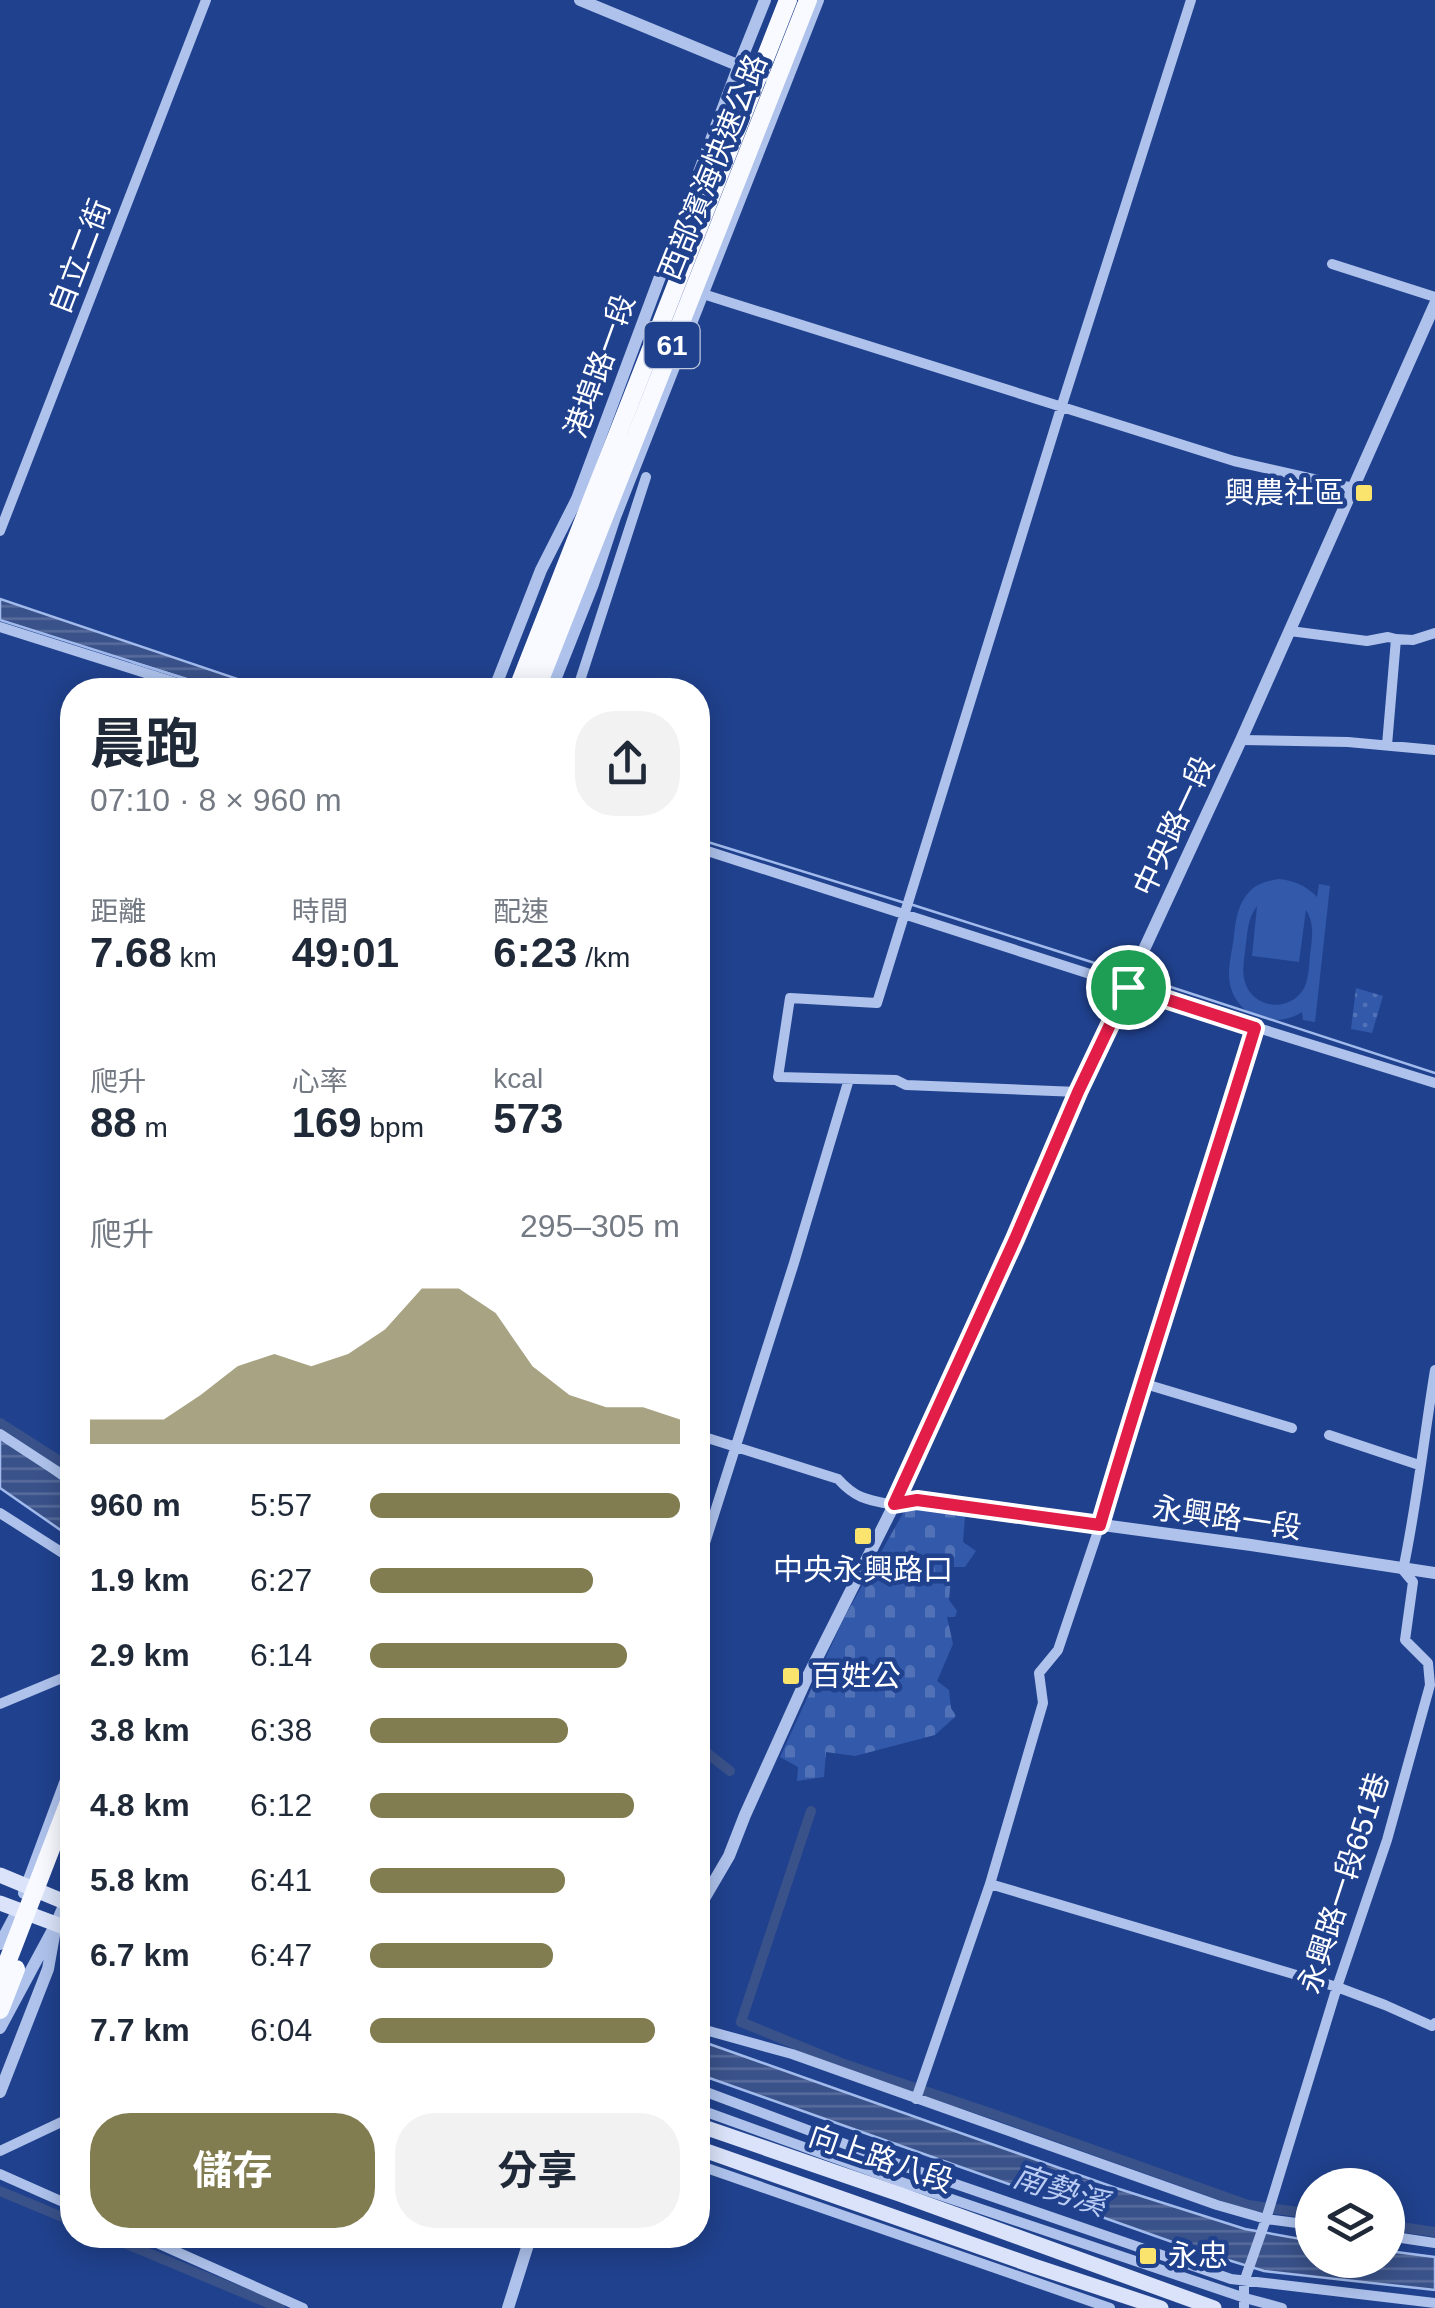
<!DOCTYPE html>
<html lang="zh-TW">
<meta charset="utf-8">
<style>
:root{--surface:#fff;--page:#f2f2f3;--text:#1f2937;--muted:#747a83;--accent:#827d50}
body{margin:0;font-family:Helvetica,"Noto Sans TC",sans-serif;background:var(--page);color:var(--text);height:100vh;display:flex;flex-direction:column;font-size:38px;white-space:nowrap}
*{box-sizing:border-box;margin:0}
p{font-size:32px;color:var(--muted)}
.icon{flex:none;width:55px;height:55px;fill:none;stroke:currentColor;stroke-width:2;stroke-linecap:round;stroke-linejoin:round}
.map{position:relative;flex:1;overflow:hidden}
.side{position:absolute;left:60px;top:678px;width:650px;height:1570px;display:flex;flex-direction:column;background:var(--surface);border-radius:40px;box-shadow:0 5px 25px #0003}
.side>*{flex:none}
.buttons{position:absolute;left:1295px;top:2168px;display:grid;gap:20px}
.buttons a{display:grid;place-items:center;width:110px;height:110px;border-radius:50%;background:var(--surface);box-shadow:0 5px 25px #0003;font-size:50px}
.pin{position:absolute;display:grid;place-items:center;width:85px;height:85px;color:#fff;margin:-42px;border:5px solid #fff;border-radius:50%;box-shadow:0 2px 10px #0007}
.round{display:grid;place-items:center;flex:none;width:105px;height:105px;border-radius:40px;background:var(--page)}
.head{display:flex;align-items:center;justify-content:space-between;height:170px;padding:0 30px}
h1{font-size:55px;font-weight:700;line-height:75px}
.metrics{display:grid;grid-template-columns:repeat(3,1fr);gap:15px;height:170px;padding:10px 30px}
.metrics div{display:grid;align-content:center}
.metrics b{font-size:42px;font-weight:700}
.metrics small{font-size:28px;font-weight:400}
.metrics p{font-size:28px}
.chart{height:280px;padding:20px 30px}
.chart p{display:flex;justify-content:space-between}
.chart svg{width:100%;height:180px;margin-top:10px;fill:var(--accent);opacity:.7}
.button{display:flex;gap:20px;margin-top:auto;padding:20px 30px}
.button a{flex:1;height:115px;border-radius:40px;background:var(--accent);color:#fff;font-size:40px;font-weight:700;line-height:115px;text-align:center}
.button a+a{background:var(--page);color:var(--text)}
ul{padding:0 30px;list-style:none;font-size:32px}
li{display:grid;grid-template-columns:160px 120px 1fr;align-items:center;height:75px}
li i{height:25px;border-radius:12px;background:var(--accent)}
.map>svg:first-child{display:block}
.grass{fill:url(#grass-dots)}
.cemetery{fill:url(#cemetery-stones)}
.garden{fill:#3359ab;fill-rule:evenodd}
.water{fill:url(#water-rules);stroke:#a2bbed;stroke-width:2.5}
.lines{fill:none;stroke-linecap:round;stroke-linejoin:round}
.stream{stroke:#a2bbed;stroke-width:2.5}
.canal{stroke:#3a528a;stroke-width:10}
.minor{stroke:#aec2ec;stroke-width:10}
.tertiary{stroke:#aec2ec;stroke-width:12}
.secondary{stroke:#dae3f9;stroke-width:15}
.trunk-bridge{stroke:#f9faff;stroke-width:18}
.route-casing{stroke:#fff;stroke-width:20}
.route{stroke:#e11d48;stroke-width:12}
.poi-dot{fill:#fae46e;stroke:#20418d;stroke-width:4}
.labels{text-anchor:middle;stroke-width:9;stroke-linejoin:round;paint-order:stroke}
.shield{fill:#20418d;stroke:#bcc6dd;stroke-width:2.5}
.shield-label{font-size:28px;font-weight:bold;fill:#fff}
.street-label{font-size:30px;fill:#fff;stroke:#20418d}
.poi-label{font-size:30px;fill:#fff;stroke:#20418d;text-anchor:start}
.water-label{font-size:32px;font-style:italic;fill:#baccf3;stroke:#20418d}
</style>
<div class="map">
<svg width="1435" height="2308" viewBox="0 0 1435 2308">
<defs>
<pattern id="grass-dots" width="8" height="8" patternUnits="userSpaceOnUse" patternTransform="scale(2.5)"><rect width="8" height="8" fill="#3359ab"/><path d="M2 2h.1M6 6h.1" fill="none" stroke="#5272b8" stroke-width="1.8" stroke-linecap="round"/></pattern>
<pattern id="cemetery-stones" width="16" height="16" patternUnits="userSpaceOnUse" patternTransform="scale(2.5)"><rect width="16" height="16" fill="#3359ab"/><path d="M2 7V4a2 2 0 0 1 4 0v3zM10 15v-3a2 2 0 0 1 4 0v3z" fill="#5272b8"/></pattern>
<pattern id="water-rules" width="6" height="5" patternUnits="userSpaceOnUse" patternTransform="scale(2.5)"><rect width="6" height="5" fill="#3a528a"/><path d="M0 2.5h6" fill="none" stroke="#586c9c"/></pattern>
</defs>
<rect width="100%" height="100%" fill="#20418d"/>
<path class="grass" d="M1356,988L1383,996L1372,1033L1351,1029Z"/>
<path class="cemetery" d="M907,1506L965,1517L963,1542L976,1551L965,1567H952L949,1600L957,1611L955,1617H947L953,1644L937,1681L949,1690L951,1708L956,1716L935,1735L855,1756L826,1752L824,1777L797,1781L798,1767L780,1757L844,1618Z"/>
<path class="garden" d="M1279,879C1295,881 1305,885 1317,897L1319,884L1330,886L1315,1022L1303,1020L1302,1012C1271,1032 1229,1013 1229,974C1229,961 1233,947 1234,935C1236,919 1238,903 1250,891C1258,883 1268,881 1279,879ZM1257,906L1252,956L1299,962L1306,910C1315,924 1312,939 1310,955C1309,965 1309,977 1305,986C1293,1013 1253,1010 1245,982C1241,970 1245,956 1246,943C1248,929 1248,918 1257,906Z"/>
<path class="water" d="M0,599L270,690H221L0,620Z
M0,1434L72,1487V1538L0,1488Z
M698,2040L1116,2188L1245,2229L1312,2241V2260H1388V2251L1435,2257V2290L1264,2271L1192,2249L698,2074Z"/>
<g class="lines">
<path class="stream" d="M132,662L221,690
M698,839L905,903
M913,905L1129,974
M1137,976L1435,1073"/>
<path class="canal" d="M0,1423L72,1469
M698,1746L730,1771
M811,1811L741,2022L841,2063L993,2114L1248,2205L1312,2214
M0,2191L72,2221
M1388,2225L1435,2232
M105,2235L280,2308"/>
<path class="minor" d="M1332,264L1435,297
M703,294L1234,461L1353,488
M0,531L206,0
M0,627L199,690
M1290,631L1367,641L1388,637L1396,639L1387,745
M1396,639L1413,640L1435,633
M577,690L646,477
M1241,740L1348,742L1435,750
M698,848L1255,1027L1435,1083
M1078,1092L906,1085L896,1080L778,1077L790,998L877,1003L1061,408L1191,0
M1142,1383L1292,1428
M0,1434L72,1481
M698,1435L838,1479C856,1499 868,1500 894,1505
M1329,1435L1419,1465
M0,1513L72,1559
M698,1565L794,1263L849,1079
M0,1704L72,1674
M990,1884L1337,1987L1385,2005L1432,2026L1435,2023
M698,2028L792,2054L1217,2205L1266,2219L1312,2225
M698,2089L909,2168L1231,2279L1435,2303
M916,2099L990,1884L1043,1703L1039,1673L1058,1650L1100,1525L1142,1383L1201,1203L1255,1027
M698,2109L904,2183L1245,2298L1282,2308
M0,2151L72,2117
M698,2165L1110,2308
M0,2174L72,2206
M139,2235L303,2308
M1388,2236L1435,2243
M1244,2308V2282L1266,2219L1337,1987L1387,1840L1430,1685L1428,1663L1405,1640L1413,1582L1403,1570C1417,1504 1424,1437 1435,1370"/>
<path class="tertiary" d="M580,0L764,76
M494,690L541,570L577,499L739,65L765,0
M551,690L593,584L615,517L818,0
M894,1505L917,1500L1251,1545L1435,1573
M24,1893L72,1764
M698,1909L729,1856L745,1815L805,1682L894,1505L1015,1239L1078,1092L1241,740L1435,304
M0,1944L18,1910
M0,2028L56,1924L72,1888
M0,2092L48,1969L56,1924
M508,2308L531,2235"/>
<path class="secondary" d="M0,1875L72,1905
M0,1903L72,1930
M698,2125L899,2194L1214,2308
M698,2148L1034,2266L1161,2308"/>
<path class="trunk-bridge" d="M517,690L788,0
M536,690L808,0
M0,1981L72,1794
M0,2010L16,1969"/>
</g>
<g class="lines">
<g class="route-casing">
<path id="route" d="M1128,987L1255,1028C1204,1194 1149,1358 1100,1525L917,1500L894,1504L1015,1239L1078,1092Z"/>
</g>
<use href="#route" class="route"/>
</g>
<g class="poi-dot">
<rect x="1354" y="483" width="20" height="20" rx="5"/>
<rect x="853" y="1526" width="20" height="20" rx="5"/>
<rect x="781" y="1666" width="20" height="20" rx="5"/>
<rect x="1138" y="2246" width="20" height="20" rx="5"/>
</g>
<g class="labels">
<rect class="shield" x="644.5" y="322" width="55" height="46" rx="8"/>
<g class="shield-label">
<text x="672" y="355">61</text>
</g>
<g class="street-label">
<text transform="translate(713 167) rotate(-68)" y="10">西部濱海快速公路</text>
<text transform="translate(80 257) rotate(-69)" y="10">自立二街</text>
<text transform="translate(600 366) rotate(-70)" y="10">港埠路一段</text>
<text transform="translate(1174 826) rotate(-65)" y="10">中央路一段</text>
<text transform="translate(1227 1518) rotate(8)" y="10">永興路一段</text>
<text transform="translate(1344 1883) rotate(-72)" y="10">永興路一段651巷</text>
<text transform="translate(881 2159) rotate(19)" y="10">向上路八段</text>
</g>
<g class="poi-label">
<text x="1344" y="503" text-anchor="end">興農社區</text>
<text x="863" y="1580" text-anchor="middle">中央永興路口</text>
<text x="811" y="1686">百姓公</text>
<text x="1168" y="2266">永忠</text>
</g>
<g class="water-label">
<text transform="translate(1060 2190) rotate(19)" y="11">南勢溪</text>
</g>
</g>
</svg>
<div class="buttons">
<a><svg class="icon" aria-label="layers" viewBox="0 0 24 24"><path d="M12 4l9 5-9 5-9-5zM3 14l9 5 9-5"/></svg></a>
</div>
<div class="pin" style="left:1128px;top:987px;background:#1e9e55"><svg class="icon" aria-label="arrive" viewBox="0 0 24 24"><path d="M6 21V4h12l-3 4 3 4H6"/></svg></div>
<section class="side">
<div class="head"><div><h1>晨跑</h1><p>07:10 · 8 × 960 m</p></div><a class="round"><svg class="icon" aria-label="share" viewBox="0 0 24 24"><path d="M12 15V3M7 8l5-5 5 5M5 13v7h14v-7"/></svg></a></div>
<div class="metrics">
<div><p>距離</p><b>7.68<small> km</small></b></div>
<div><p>時間</p><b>49:01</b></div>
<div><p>配速</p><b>6:23<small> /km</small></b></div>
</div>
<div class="metrics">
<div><p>爬升</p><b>88<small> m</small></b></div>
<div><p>心率</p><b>169<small> bpm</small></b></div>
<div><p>kcal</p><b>573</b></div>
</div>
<div class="chart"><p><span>爬升</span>295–305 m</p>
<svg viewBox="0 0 160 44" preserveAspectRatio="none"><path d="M0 44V38L10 38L20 38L30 32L40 25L50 22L60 25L70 22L80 16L90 6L100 6L110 12L120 25L130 32L140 35L150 35L160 38V44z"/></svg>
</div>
<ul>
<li><b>960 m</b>5:57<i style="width:100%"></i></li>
<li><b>1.9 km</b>6:27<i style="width:72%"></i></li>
<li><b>2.9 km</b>6:14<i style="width:83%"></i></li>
<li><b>3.8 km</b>6:38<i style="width:64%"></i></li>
<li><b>4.8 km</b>6:12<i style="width:85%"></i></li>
<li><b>5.8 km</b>6:41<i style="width:63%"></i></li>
<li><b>6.7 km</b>6:47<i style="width:59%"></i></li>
<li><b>7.7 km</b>6:04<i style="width:92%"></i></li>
</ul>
<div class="button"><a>儲存</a><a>分享</a></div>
</section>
</div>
